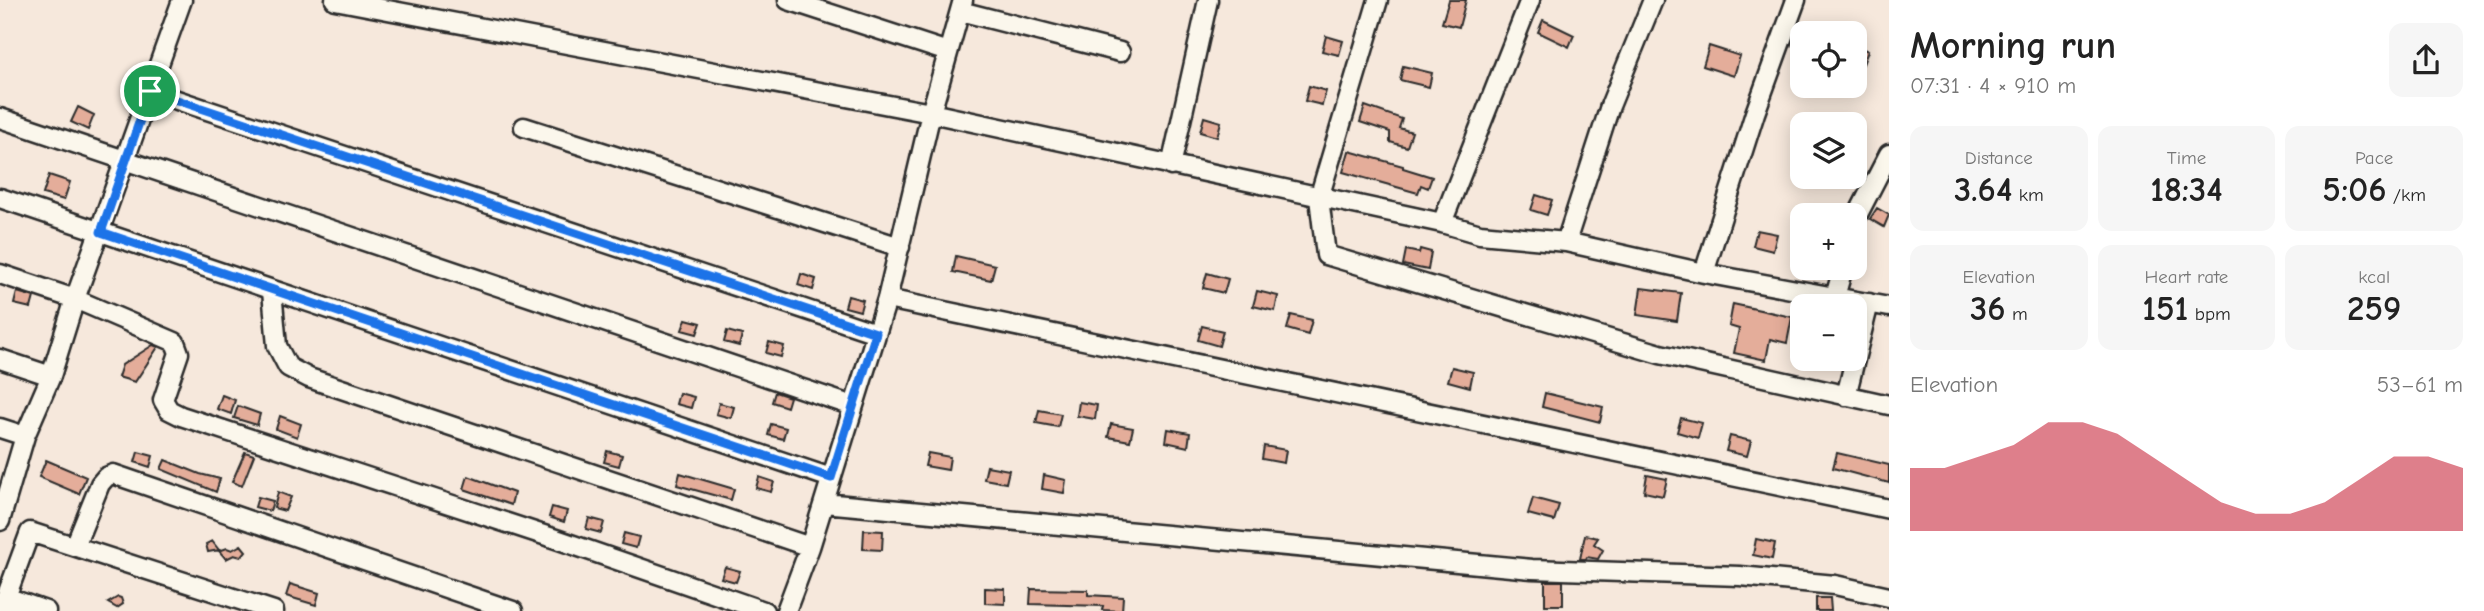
<!DOCTYPE html>
<meta charset="utf-8">
<style>
:root{--surface:#fff;--page:#f6f6f6;--text:#222;--muted:#767676;--accent:#d1495b}
body{margin:0;font-family:"Comic Neue",sans-serif;background:var(--page);color:var(--text);height:100vh;display:flex;flex-direction:column;font-size:26px;white-space:nowrap}
*{box-sizing:border-box;margin:0}
p{font-size:23px;color:var(--muted)}
.icon{flex:none;width:38px;height:38px;fill:none;stroke:currentColor;stroke-width:2;stroke-linecap:round;stroke-linejoin:round}
.map{position:relative;flex:1;overflow:hidden}
.details{display:flex;flex-direction:column;background:var(--surface);width:595px}
.details>*{flex:none}
.controls{position:absolute;left:1790px;top:21px;display:grid;gap:14px}
.controls a{display:grid;place-items:center;width:77px;height:77px;border-radius:14px;background:var(--surface);box-shadow:0 4px 18px #0003;font-size:35px}
.pin{position:absolute;display:grid;place-items:center;width:60px;height:60px;color:#fff;margin:-30px;border:4px solid #fff;border-radius:50%;box-shadow:0 2px 7px #0007}
.round{display:grid;place-items:center;flex:none;width:74px;height:74px;border-radius:14px;background:var(--page)}
.headline{display:flex;align-items:center;justify-content:space-between;height:119px;padding:0 21px}
h1{font-size:38px;font-weight:700;line-height:52px}
.stats{display:grid;grid-template-columns:repeat(3,1fr);gap:10px;height:119px;padding:7px 21px}
.stats div{display:grid;align-content:center;border-radius:14px;background:var(--page);text-align:center}
.stats b{font-size:35px;font-weight:700}
.stats small{font-size:19px;font-weight:400}
.stats p{font-size:19px}
.chart{height:196px;padding:14px 21px}
.chart p{display:flex;justify-content:space-between}
.chart svg{width:100%;height:126px;margin-top:7px;fill:var(--accent);opacity:.7}
main{display:flex;flex:1;min-height:0}
.map>svg:first-child{display:block}
.building{fill:#e4ad9a;stroke:#2b2b2b;stroke-width:2}
.lines{fill:none;stroke-linecap:round;stroke-linejoin:round}
.minor-casing{stroke:#2b2b2b;stroke-width:23}
.minor{stroke:#fbf7ec;stroke-width:18}
.route-casing{stroke:#fff;stroke-width:14}
.route{stroke:#1a73e8;stroke-width:9}
</style>
<main>
<div class="map">
<svg width="1889" height="611" viewBox="0 0 1889 611">
<rect width="100%" height="100%" fill="#f6e8dc"/>
<filter id="ink" filterUnits="userSpaceOnUse"><feTurbulence type="fractalNoise" baseFrequency=".0143" numOctaves="2"/><feDisplacementMap in="SourceGraphic" scale="14" xChannelSelector="R" yChannelSelector="G"/><feConvolveMatrix kernelMatrix="1 2 1 2 8 2 1 2 1" color-interpolation-filters="sRGB"/></filter>
<g filter="url(#ink)">
<path class="building" d="M1449,0H1466L1459,27L1442,23Z
M1543,20L1574,35L1569,47L1538,32Z
M1326,36L1343,41L1339,55L1322,51Z
M1855,45L1868,51L1863,64L1855,60Z
M1709,46L1740,56L1734,76L1703,66Z
M1403,66L1432,73L1429,87L1400,80Z
M1309,86L1326,91L1322,105L1305,101Z
M1365,106L1402,119L1399,128L1412,132L1407,147L1390,142V132L1360,122Z
M78,107L94,115L88,130L71,122Z
M1204,117L1221,122L1217,137L1200,132Z
M1349,151L1403,166V168L1432,177L1428,188L1421,185L1418,193L1343,172Z
M49,175L70,182L64,200L43,194Z
M1536,195L1552,200L1547,215L1531,210Z
M1877,208L1889,215L1884,227L1870,219Z
M1757,230L1777,234L1773,251L1753,246Z
M1420,249L1431,252L1428,270L1403,265L1406,250L1419,253Z
M956,256L995,265L991,280L953,272Z
M1207,273L1228,279L1224,293L1203,288Z
M801,274L816,279L813,290L798,285Z
M1641,288L1681,293L1677,321L1637,315Z
M1257,291L1278,296L1275,311L1253,306Z
M17,292L34,297L31,308L14,304Z
M848,296L863,300L860,311L845,307Z
M1733,304L1792,317L1787,343L1770,339L1766,360L1734,353L1739,329L1729,326Z
M1291,315L1312,320L1308,335L1287,329Z
M686,319L701,323L697,334L682,330Z
M1202,326L1223,331L1219,346L1198,340Z
M727,331L742,335L739,346L724,342Z
M769,342L784,346L781,357L766,353Z
M153,345L158,347L135,382L118,377L122,365Z
M1452,367L1473,372L1470,387L1448,381Z
M775,392L790,397L787,407L772,402Z
M679,393L694,397L691,408L676,404Z
M1545,393L1603,407L1600,422L1542,407Z
M222,395L235,400L231,414L217,409Z
M1079,402L1097,405L1095,419L1077,416Z
M719,403L734,407L731,418L716,414Z
M238,406L260,414L257,425L234,418Z
M1039,410L1061,414L1058,427L1036,423Z
M280,416L301,424L297,437L276,429Z
M1681,418L1702,423L1698,438L1677,432Z
M771,424L786,428L783,439L768,435Z
M1111,424L1133,428L1130,441L1108,437Z
M1168,429L1190,433L1188,447L1166,442Z
M1730,436L1751,441L1747,456L1726,451Z
M1264,446L1286,450L1284,463L1262,459Z
M607,451L622,455L619,466L604,462Z
M138,452L153,456L150,467L135,462Z
M245,452L254,455L242,486L232,482Z
M928,453L950,457L948,470L925,466Z
M1837,453L1889,465V483L1833,468Z
M46,460L86,477L79,494L39,477Z
M165,460L200,474L220,479L216,492L161,469Z
M987,466L1009,470L1006,483L984,479Z
M680,473L734,489L731,500L677,485Z
M1044,475L1066,480L1064,493L1042,489Z
M1647,475L1667,479L1663,496L1644,492Z
M468,476L514,493L511,505L464,489Z
M759,477L774,482L771,492L756,488Z
M278,492L291,497L285,511L274,508Z
M258,497L273,501L270,511L255,507Z
M1533,498L1559,505L1554,521L1528,514Z
M552,507L567,511L564,522L549,517Z
M589,518L604,522L601,533L586,529Z
M864,530L883,531L882,550L863,549Z
M624,533L639,537L636,548L621,544Z
M1585,535L1598,538L1594,544L1603,550L1598,559L1587,557L1586,559H1580Z
M1756,539L1775,543L1772,559L1753,555Z
M212,541L219,550L208,552L206,544Z
M241,545L246,551L241,557L234,555L226,559L219,551L227,548L232,550Z
M725,567L740,571L736,582L721,578Z
M1545,581H1563V605H1545Z
M290,584L319,593L316,605L286,596Z
M985,588L1005,589V604L985,603Z
M1031,589L1088,590V595L1123,597L1122,611L1102,610L1103,606L1030,604Z
M118,597L121,598L123,604L117,608L108,603Z
M1816,598H1830L1831,611H1816Z"/>
<g class="lines">
<g class="minor-casing">
<path id="minor" d="M335,0L931,113L1442,223L1480,234L1566,242L1704,273L1889,307
M788,0L948,52
M1378,0L1319,198L1326,255L1660,354L1889,405
M960,11L1120,52
M150,91L876,333
M0,118L853,406
M524,127L900,247
M1171,166L1208,0
M0,198L831,478
M1855,220L1889,154
M1442,223L1530,0
M1566,242L1610,106L1653,0
M1704,273L1755,113L1796,0
M0,274L75,299L175,342L179,353L163,400L169,410L181,416L559,540L764,611
M272,291L277,346L288,367L309,378L810,547
M1835,297L1843,268
M887,299L1889,509
M0,359L51,376
M1846,396L1869,303
M0,428L25,436
M824,503L1532,569L1740,576L1835,585L1889,597
M0,521L25,436L51,376L75,299L182,0
M75,546L100,484L106,477L113,474L513,611
M6,597L46,611
M1,611L30,532L274,611
M786,611L810,547L887,299L931,113L963,0"/>
</g>
<use href="#minor" class="minor"/>
</g>
</g>
<g class="lines" filter="url(#ink)">
<g class="route-casing">
<path id="route" d="M150,91L876,333L831,478L101,232Z"/>
</g>
<use href="#route" class="route"/>
</g>
</svg>
<div class="controls">
<a><svg class="icon" aria-label="locate" viewBox="0 0 24 24"><circle cx="12" cy="12" r="6"/><path d="M12 2v4M12 18v4M2 12h4M18 12h4"/></svg></a>
<a><svg class="icon" aria-label="layers" viewBox="0 0 24 24"><path d="M12 4l9 5-9 5-9-5zM3 14l9 5 9-5"/></svg></a>
<a>+</a>
<a>−</a>
</div>
<div class="pin" style="left:150px;top:91px;background:#1e9e55"><svg class="icon" aria-label="arrive" viewBox="0 0 24 24"><path d="M6 21V4h12l-3 4 3 4H6"/></svg></div>
</div>
<section class="details">
<div class="headline"><div><h1>Morning run</h1><p>07:31 · 4 × 910 m</p></div><a class="round"><svg class="icon" aria-label="share" viewBox="0 0 24 24"><path d="M12 15V3M7 8l5-5 5 5M5 13v7h14v-7"/></svg></a></div>
<div class="stats">
<div><p>Distance</p><b>3.64<small> km</small></b></div>
<div><p>Time</p><b>18:34</b></div>
<div><p>Pace</p><b>5:06<small> /km</small></b></div>
</div>
<div class="stats">
<div><p>Elevation</p><b>36<small> m</small></b></div>
<div><p>Heart rate</p><b>151<small> bpm</small></b></div>
<div><p>kcal</p><b>259</b></div>
</div>
<div class="chart"><p><span>Elevation</span>53–61 m</p>
<svg viewBox="0 0 160 44" preserveAspectRatio="none"><path d="M0 44V22L10 22L20 18L30 14L40 6L50 6L60 10L70 18L80 26L90 34L100 38L110 38L120 34L130 26L140 18L150 18L160 22V44z"/></svg>
</div>
</section>
</main>
